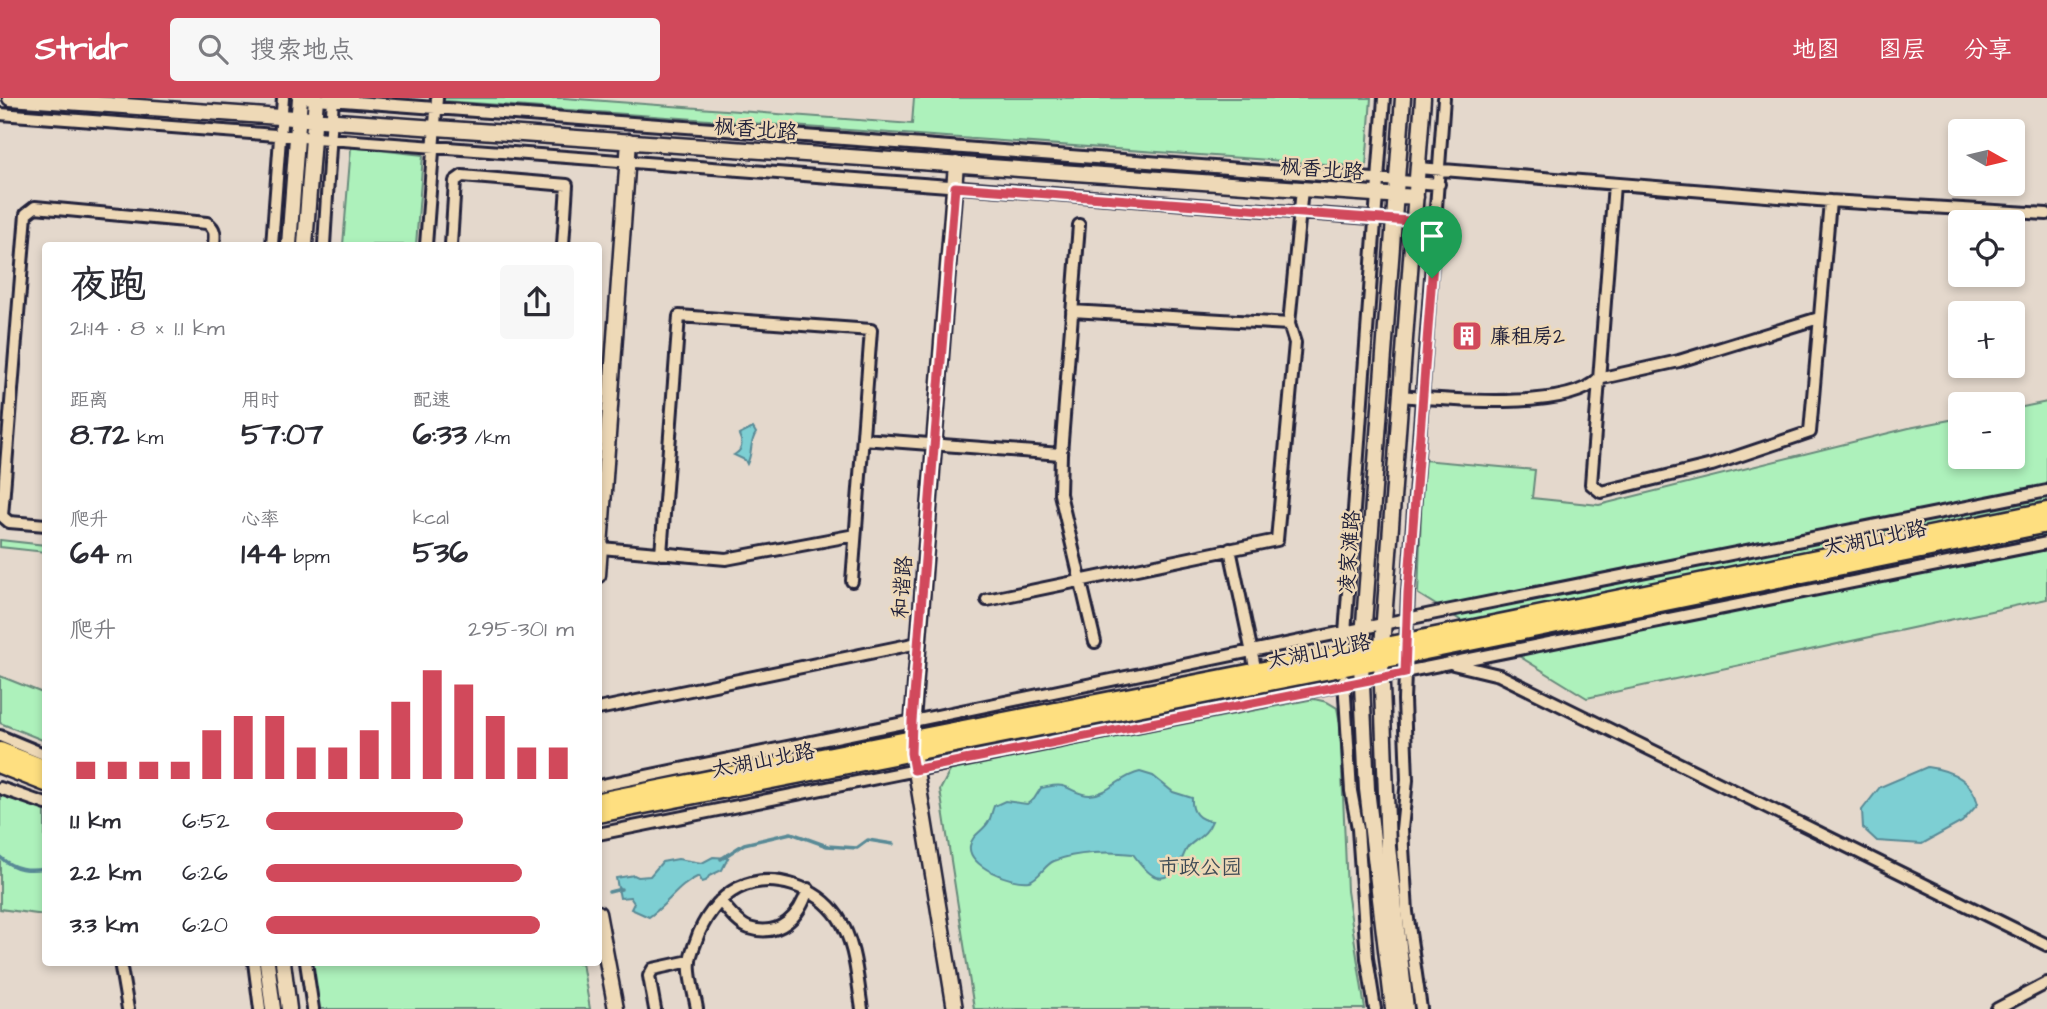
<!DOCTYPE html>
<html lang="zh">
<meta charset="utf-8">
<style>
:root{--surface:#fff;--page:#f7f7f7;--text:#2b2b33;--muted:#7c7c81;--accent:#d1495b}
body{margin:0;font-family:"Architects Daughter","LXGW WenKai TC",sans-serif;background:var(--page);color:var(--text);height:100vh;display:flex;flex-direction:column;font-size:26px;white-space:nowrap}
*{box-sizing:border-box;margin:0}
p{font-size:23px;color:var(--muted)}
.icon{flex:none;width:38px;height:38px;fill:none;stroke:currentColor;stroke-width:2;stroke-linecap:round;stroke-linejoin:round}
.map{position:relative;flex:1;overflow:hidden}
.panel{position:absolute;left:42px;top:144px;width:560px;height:724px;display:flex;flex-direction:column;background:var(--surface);border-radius:7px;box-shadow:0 4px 10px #0003}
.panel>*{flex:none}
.needle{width:46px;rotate:98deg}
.buttons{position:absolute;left:1948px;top:21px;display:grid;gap:14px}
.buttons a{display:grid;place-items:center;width:77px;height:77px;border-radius:7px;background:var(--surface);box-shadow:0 4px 10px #0003;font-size:35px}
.pin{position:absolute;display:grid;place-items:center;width:60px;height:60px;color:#fff;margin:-72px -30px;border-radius:50% 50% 50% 0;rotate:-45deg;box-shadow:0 0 7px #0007}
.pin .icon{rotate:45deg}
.round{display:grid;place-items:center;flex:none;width:74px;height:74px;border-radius:7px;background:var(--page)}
.headline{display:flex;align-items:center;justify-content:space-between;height:119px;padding:0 28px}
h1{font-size:38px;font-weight:700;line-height:52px}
.metrics{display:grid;grid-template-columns:repeat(3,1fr);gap:10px;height:119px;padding:7px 28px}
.metrics div{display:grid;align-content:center}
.metrics b{font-size:30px;font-weight:700}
.metrics small{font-size:19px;font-weight:400}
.metrics p{font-size:19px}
.chart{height:196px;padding:14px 28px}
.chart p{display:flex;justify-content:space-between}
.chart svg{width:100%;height:126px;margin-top:7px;stroke:var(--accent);stroke-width:6}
ul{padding:0 28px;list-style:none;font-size:23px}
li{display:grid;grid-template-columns:112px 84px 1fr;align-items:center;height:52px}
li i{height:18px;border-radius:9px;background:var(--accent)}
header{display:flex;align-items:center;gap:42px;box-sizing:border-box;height:98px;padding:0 35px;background:var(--accent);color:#fff}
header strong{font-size:33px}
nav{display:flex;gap:38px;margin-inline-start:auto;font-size:24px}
.search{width:490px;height:63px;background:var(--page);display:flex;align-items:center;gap:18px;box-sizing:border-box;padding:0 24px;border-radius:7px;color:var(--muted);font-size:26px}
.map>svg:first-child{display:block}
.green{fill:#adf1bb;stroke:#688a7b;stroke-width:2}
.water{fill:#7dcfd3;stroke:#598a96;stroke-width:2}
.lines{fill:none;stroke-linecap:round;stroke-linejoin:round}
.stream{stroke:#598a96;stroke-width:3.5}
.street-casing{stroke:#22223b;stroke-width:16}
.secondary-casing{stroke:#22223b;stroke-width:19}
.primary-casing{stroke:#22223b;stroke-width:21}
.street{stroke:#eed9b7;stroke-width:10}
.secondary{stroke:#eed9b7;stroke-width:14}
.primary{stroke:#fedf80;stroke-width:16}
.route-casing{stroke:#fff;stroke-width:14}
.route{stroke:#d1495b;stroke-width:9}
.labels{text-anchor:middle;stroke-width:5;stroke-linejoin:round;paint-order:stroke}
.street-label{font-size:21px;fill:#22223b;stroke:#eed9b7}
.poi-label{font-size:21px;fill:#22223b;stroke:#eed9b7;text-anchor:start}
.park-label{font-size:21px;fill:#3e4b55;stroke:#eed9b7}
</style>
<header>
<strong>Stridr</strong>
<div class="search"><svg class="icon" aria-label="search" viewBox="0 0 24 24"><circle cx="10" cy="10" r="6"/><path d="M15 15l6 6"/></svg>搜索地点</div>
<nav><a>地图</a><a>图层</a><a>分享</a></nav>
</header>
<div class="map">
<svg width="2047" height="911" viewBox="0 0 2047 911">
<rect width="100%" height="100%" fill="#e4d8cc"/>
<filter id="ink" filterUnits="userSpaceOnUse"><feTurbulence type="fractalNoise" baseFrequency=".0143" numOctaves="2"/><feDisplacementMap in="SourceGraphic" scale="14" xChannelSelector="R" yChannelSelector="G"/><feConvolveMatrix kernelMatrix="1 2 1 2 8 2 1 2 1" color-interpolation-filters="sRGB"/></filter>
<g filter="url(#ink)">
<path class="green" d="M444,0H564L912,26L914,0H1371L1366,69L444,3Z
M351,49L423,57L416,147H343Z
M2047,304V501L1587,600L1418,496L1423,362L1535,372L1532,400L1599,407L1909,330L1960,320V359H2012L2013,311Z
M0,442L45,447V454L0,449Z
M0,578L45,596V643L0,625Z
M1314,601L1327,604L1337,610L1340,625L1347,793L1365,911H974L940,692L951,671Z
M0,691L45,709V817L0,811Z
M311,865H582L590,911H315Z"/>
<path class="water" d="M753,330L756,335C749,345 753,355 747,366L745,362L734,357C743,352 743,345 739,337Z
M1927,669C1951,672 1972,681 1978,706L1962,724L1922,746L1877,743L1863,730L1862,712L1880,689Z
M1140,674L1153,678L1173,694L1192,700C1191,714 1198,722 1212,723C1207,736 1199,739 1190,747C1184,752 1183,761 1179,767C1161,793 1146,774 1133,756C1109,753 1076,754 1054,763C1044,767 1040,780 1029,783C1012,786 967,768 970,748C972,736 984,733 989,723C991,719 992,713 994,708L1005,703L1027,706L1034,701L1041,690C1048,689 1056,686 1063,688C1073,691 1078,697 1090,697C1109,696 1120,678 1140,674Z
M713,759L728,760L722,772L709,778L706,783L702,784L699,778C678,787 668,806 649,819L631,811L634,805L630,799L620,800L616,780L634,777L638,779L650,778L662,764L678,761L702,765Z"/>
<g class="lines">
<path class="stream" d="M0,759C14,772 28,773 46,770
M721,761L744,746L791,735L827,748L857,750L868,742L893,746
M609,794L621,791"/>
<g class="street-casing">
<path id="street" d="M303,0L1439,86
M0,16L1436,125
M1418,70L1830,103L2047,116
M1614,86L1591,386L1601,394L1712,367L1810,334L1830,103
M1079,127L1061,356L1060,396L1095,544
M272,147L283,0
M324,147L333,0
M426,147L437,0
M451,147L455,83L462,78L567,87L563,147
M1072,213L1289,226
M1401,298C1445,302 1568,313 1598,281L1679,263L1819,220
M863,341L1061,356
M46,427L9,424L2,418L26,116L35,109L207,125C216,131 215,137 214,147
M601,450L726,461L855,437
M1230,451L1256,574
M661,456L679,218L871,232L852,483
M987,502L1277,442L1295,245L1289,226L1302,91
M1343,563L1384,0
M1453,566L1499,577L2047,847
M1344,582L1351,693L1358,731L1367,860L1375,911
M598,611L918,545
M0,638L46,657
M598,688L1436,515L2047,393
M0,690L46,706
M598,736L2047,445
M720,803C728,812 738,826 749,830C780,840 800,818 808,791
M120,864L128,911
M254,864L260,911
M306,864L313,911
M655,911L649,878L653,871L690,863
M697,911C695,897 688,878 690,864C690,857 694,849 696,843C703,822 718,800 738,790C772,773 817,789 838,819C856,845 857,881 862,911
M1421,911L1407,814L1403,749L1402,731L1407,682L1404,602L1408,494L1444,0
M1997,911L2047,885"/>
</g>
<g class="secondary-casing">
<path id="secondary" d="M10,0L1416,99
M289,147L300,0
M305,147L316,0
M598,477L629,43
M598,815L616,911
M267,864L273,911
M283,864L289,911
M955,911L911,642L956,66
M1393,911L1367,691L1361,566L1403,0
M1406,911L1388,749L1381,562L1423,0"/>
</g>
<g class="primary-casing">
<path id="primary" d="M0,653L46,671
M0,667L46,685
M598,703L1406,544L2047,413
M598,716L1381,562L2047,426"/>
</g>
<use href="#street" class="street"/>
<use href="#secondary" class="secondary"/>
<use href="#primary" class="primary"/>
</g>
</g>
<g class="lines" filter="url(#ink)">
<g class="route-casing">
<path id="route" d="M955,89L1436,125L1408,494L1405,575L914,672L911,655L912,623Z"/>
</g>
<use href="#route" class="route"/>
</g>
<defs>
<g id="building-square" transform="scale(1.575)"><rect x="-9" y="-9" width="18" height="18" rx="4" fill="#d1495b" stroke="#eed9b7"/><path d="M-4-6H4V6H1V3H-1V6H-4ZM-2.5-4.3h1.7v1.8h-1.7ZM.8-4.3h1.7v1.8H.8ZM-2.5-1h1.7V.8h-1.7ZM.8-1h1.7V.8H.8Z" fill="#fff"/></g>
</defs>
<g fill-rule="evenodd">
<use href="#building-square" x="1467" y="238"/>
</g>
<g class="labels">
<g class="street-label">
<text transform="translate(756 31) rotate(4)" y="7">枫香北路</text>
<text transform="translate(1322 71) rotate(4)" y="7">枫香北路</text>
<text transform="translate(1875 440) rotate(-12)" y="7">太湖山北路</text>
<text transform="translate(1349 454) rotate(-86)" y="7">凌家滩路</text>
<text transform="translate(902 489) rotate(-86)" y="7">和谐路</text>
<text transform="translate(1319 553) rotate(-11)" y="7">太湖山北路</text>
<text transform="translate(763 662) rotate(-11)" y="7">太湖山北路</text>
</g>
<g class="poi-label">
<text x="1490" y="245">廉租房2</text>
</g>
<g class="park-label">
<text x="1200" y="776">市政公园</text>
</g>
</g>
</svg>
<div class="buttons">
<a><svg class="needle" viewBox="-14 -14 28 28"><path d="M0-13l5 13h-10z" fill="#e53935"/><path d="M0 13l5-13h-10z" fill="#7c7c81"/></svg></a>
<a><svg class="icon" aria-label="locate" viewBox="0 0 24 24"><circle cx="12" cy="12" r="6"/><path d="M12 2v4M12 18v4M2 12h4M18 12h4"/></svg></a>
<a>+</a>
<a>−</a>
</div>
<div class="pin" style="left:1432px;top:180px;background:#1e9e55"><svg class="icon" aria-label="arrive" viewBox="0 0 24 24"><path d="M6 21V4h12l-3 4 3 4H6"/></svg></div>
<section class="panel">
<div class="headline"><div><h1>夜跑</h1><p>21:14 · 8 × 1.1 km</p></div><a class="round"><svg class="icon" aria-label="share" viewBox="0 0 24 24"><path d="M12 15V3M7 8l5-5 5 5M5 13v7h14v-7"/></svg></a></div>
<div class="metrics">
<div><p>距离</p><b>8.72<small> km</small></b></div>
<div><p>用时</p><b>57:07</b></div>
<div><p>配速</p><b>6:33<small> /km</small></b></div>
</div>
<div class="metrics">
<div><p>爬升</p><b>64<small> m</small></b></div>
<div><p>心率</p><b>144<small> bpm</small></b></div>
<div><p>kcal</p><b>536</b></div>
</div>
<div class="chart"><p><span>爬升</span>295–301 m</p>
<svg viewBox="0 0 160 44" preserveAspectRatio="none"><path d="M5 44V38M15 44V38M25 44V38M35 44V38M45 44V27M55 44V22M65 44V22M75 44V33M85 44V33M95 44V27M105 44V17M115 44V6M125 44V11M135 44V22M145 44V33M155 44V33"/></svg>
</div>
<ul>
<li><b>1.1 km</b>6:52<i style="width:64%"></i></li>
<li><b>2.2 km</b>6:26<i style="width:83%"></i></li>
<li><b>3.3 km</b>6:20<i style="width:89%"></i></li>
</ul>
</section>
</div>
